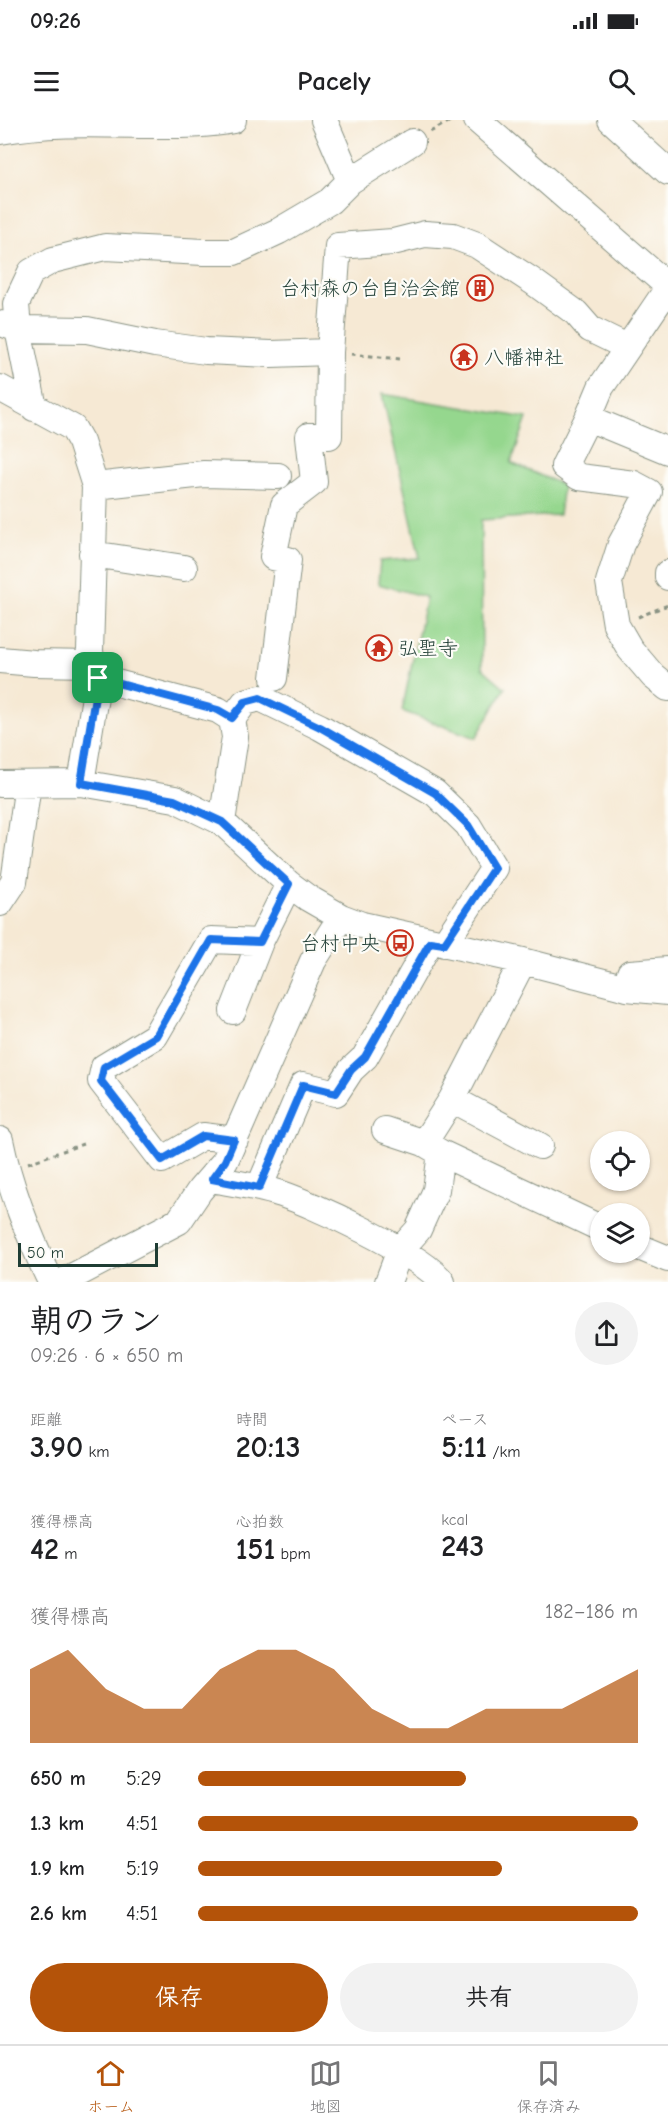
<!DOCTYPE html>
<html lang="ja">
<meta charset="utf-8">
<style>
:root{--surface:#fff;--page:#f2f2f2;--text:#202124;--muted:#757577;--line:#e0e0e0;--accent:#b45309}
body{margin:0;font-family:"Comic Neue","Klee One",sans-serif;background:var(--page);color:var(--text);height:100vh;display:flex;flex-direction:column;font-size:22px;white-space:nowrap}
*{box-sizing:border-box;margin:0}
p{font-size:20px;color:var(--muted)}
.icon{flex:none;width:33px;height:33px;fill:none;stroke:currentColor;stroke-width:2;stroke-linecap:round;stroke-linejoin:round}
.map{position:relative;height:1162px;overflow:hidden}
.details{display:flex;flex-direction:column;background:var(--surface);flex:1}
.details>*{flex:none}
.fabs{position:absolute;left:590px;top:1011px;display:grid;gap:12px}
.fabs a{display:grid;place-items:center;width:60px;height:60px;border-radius:50%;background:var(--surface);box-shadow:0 2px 4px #0004;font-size:30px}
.scale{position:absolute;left:18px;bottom:15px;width:140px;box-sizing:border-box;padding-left:6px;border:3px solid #1f3d34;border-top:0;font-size:16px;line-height:21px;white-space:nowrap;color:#1f3d34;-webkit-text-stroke:4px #fdfcf7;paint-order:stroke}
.pin{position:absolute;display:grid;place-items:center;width:51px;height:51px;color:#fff;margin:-26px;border-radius:12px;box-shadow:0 3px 9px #0006}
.round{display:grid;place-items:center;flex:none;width:63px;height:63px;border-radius:32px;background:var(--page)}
.headline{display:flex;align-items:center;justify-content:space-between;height:102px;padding:0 30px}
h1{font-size:33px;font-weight:800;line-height:45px}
.figures{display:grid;grid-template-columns:repeat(3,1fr);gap:9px;height:102px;padding:6px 30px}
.figures div{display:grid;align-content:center}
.figures b{font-size:30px;font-weight:800}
.figures small{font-size:16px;font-weight:400}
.figures p{font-size:16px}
.chart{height:168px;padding:12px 30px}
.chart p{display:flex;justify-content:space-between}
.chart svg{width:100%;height:108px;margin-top:6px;fill:var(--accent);opacity:.7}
.cta{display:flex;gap:12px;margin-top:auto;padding:12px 30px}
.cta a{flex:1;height:69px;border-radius:36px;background:var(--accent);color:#fff;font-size:24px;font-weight:800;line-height:69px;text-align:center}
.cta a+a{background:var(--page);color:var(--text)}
ul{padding:0 30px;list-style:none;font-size:20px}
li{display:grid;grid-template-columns:96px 72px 1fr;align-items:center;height:45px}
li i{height:15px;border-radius:8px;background:var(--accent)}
.status{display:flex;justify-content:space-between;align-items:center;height:42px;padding:0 30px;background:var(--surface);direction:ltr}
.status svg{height:16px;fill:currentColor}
header{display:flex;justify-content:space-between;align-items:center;height:78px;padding:0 30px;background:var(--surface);font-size:27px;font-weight:800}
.dock{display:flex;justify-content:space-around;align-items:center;height:84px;border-top:2px solid var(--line);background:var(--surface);font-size:16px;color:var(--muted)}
.dock a{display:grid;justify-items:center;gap:3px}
.dock .current{color:var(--accent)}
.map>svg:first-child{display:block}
.green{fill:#95d78e;stroke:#5a8a61;stroke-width:1.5}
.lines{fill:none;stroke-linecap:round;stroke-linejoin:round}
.minor-casing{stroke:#8a9384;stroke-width:28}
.path{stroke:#8a9384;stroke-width:3;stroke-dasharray:4.5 4.5;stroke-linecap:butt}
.minor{stroke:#fff;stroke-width:26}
.route-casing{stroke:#fff;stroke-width:12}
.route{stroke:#1a73e8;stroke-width:8}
.labels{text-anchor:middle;stroke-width:4.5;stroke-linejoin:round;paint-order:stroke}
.poi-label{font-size:20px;fill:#1f3d34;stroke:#fdfcf7;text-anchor:end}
</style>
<div class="status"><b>09:26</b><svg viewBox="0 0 49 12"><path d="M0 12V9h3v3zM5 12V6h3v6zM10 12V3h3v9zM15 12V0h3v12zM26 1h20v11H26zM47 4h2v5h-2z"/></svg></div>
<header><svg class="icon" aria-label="menu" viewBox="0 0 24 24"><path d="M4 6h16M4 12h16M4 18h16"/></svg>Pacely<svg class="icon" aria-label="search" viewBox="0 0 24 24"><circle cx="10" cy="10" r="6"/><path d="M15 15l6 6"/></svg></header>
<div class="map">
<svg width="668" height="1162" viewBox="0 0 668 1162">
<rect width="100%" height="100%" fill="#fdfcf7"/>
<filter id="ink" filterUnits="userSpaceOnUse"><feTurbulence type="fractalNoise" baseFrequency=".0167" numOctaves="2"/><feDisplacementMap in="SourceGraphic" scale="12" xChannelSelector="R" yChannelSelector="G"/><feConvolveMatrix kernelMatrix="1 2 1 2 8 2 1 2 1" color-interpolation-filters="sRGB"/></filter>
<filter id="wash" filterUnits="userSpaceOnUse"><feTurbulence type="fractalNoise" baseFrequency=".008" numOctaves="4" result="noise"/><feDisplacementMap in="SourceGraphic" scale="24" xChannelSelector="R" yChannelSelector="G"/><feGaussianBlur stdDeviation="1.35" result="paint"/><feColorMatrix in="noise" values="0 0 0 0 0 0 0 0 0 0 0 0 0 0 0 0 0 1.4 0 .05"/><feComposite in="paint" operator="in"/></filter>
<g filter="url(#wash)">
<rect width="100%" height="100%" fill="#f6e9d4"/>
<path class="green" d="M382,274L527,298L511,343L563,365L559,395L481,400L482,548L505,568L476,618L402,591L426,477L378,464L380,441L420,438Z"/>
</g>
<g filter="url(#ink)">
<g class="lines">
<g class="minor-casing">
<path id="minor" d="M324,0L350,61
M477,0L668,166
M611,0L668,52
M0,11C47,2 97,4 144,5C174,5 203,6 233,0
M668,168L601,267L588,298L564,346L579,357L634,364L649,372L621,424L609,462L616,505L630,529L653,556L668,568
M4,204L18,209L87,210L155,224L206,231L271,234L330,232
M0,268L73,308L81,322L95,366L90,531L92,544L98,558L81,663
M34,288L18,209L16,184L31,152L53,140L105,127L204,132H234L279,111L330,81L350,61L412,22
M588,298L668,331
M95,366L204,354L278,356
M92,434L184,448
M668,453V457
M0,540L34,543L92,544
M98,558L218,590L232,599L235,617L222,702
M274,558L288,440L273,437L284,385L314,362L309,316H329L330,232L338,126L393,122L425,114L453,116L477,125L532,161L576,193L590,209L627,227
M232,599L245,582L260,578L320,607L435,673L468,705L494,748L444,824
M0,664L81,663L175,679L222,702L289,764L308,778L341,797L362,805L523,841L627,868L668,872
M0,783L14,762L28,664
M627,868L630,853L668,850
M233,891L260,822L289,764
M452,979L540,1026
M385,1010L424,1023
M0,1020C10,1070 29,1116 51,1162
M235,1020L203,1016L162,1040L101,961L104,947L155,916L211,820L260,822
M441,1033L600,1108
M211,1059C233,1063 255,1066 275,1072C308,1081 425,1136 442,1162
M259,1068L303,965L336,973L351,950L365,937L430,822
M639,1127L668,1139
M62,1162L179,1101L200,1070L225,1041L313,841L341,797
M388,1162L400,1130L418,1110L436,1070L441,1033L424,1023L452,979L523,841"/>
</g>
<path class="path" d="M430,12L452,0
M351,234L400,239
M638,497L668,485
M28,1043L83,1024"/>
<use href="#minor" class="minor"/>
</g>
</g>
<g class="lines" filter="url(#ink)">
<g class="route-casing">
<path id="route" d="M98,558L218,590L232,598L245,582L260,578L320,607L435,673L468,705L494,748L444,824L430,822L365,937L351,950L336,973L303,965L259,1068L212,1059L225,1041L234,1020L203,1016L162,1040L101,961L104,947L156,916L211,820L260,822L289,764L222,702L174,680L81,663Z"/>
</g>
<use href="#route" class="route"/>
</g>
<defs>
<g id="building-ring" transform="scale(1.35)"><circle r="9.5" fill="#fdfcf7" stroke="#c8321e" stroke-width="1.5"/><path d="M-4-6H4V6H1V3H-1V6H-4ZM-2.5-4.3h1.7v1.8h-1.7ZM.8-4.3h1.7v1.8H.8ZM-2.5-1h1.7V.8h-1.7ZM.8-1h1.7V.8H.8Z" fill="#c8321e"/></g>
<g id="temple-ring" transform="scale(1.35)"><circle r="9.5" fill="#fdfcf7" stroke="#c8321e" stroke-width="1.5"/><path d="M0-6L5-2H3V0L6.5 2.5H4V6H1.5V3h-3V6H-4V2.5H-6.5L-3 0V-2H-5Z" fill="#c8321e"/></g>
<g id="bus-ring" transform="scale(1.35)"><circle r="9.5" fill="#fdfcf7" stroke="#c8321e" stroke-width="1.5"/><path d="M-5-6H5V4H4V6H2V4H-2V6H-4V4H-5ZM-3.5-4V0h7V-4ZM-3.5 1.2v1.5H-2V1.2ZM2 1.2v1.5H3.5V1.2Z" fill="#c8321e"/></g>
</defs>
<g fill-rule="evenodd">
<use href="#building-ring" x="480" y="168"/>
<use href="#temple-ring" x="464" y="237"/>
<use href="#temple-ring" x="379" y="528"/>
<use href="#bus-ring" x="400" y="823"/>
</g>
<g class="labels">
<g class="poi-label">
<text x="460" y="175">台村森の台自治会館</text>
<text x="484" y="244" text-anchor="start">八幡神社</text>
<text x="398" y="535" text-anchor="start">弘聖寺</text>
<text x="380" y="830">台村中央</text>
</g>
</g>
</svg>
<div class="fabs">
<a><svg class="icon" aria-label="locate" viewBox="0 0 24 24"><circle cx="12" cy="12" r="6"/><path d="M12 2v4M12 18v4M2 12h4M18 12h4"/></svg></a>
<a><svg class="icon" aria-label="layers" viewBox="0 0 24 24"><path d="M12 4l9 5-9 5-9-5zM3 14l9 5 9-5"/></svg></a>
</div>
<div class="scale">50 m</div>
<div class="pin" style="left:98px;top:558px;background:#1e9e55"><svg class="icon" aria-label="arrive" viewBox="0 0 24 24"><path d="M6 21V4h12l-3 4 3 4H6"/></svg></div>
</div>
<section class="details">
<div class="headline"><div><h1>朝のラン</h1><p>09:26 · 6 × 650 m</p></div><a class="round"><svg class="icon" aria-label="share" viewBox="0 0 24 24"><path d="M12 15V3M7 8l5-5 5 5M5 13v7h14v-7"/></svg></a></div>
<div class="figures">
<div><p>距離</p><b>3.90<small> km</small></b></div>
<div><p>時間</p><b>20:13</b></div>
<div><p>ペース</p><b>5:11<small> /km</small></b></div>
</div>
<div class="figures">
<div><p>獲得標高</p><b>42<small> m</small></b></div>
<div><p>心拍数</p><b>151<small> bpm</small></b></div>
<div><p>kcal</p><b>243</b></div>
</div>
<div class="chart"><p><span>獲得標高</span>182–186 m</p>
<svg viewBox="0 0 160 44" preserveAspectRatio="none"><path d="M0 44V14L10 6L20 22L30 30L40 30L50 14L60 6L70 6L80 14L90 30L100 38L110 38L120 30L130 30L140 30L150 22L160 14V44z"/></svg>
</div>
<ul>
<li><b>650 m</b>5:29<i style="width:61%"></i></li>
<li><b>1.3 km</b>4:51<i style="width:100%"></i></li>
<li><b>1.9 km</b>5:19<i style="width:69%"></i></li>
<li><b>2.6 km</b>4:51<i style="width:100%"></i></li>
</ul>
<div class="cta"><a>保存</a><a>共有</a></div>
</section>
<nav class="dock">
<a class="current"><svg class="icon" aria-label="home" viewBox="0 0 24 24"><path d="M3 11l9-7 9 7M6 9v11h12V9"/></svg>ホーム</a>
<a><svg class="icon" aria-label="map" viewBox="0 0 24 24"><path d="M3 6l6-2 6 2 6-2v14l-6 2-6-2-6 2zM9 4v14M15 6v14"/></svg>地図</a>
<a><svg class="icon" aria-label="saved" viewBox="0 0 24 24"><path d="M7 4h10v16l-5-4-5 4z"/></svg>保存済み</a>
</nav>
